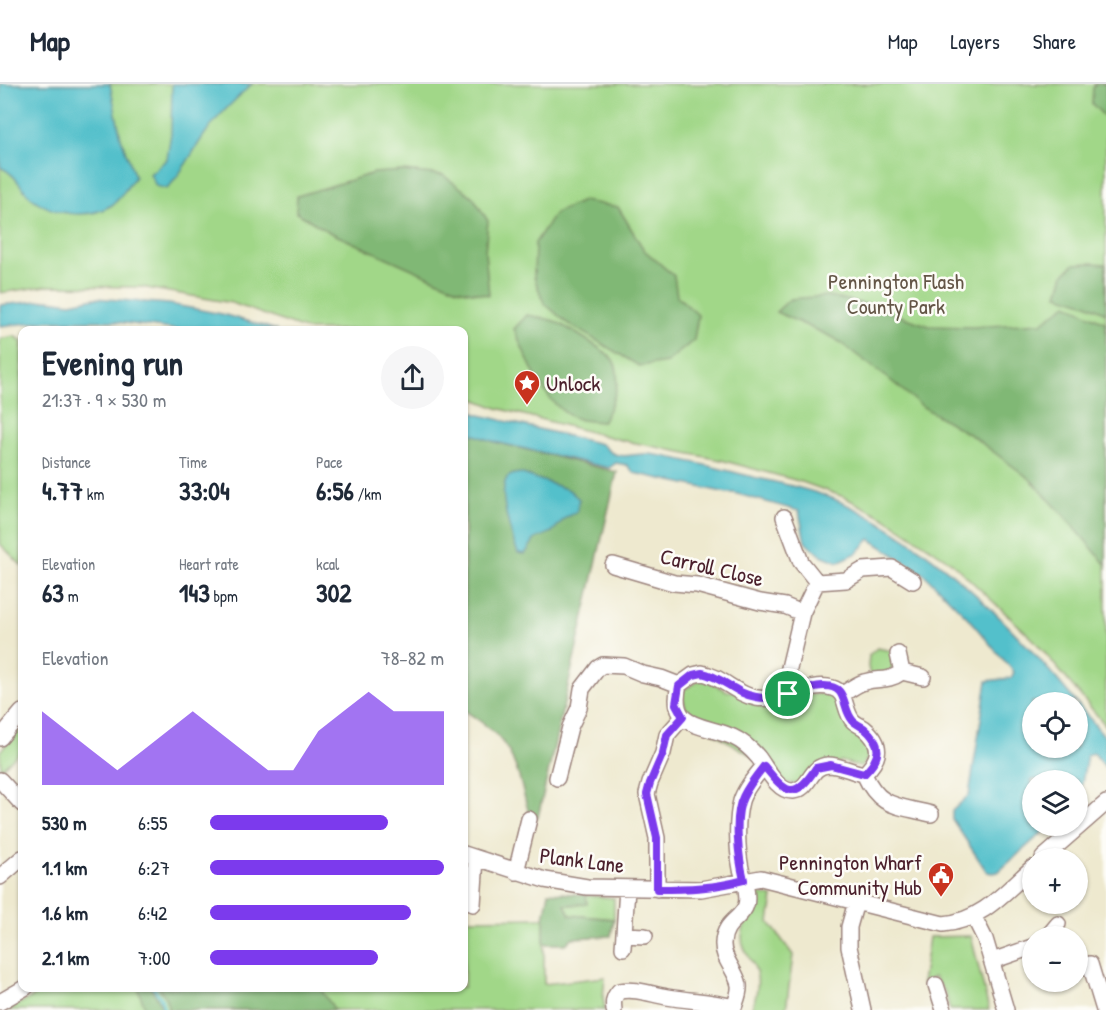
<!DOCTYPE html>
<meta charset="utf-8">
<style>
:root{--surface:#fff;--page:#f6f6f7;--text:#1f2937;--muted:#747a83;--line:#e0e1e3;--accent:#7c3aed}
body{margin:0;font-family:"Patrick Hand",sans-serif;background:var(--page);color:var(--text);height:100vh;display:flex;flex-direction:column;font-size:22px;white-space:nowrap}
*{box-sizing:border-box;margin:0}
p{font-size:20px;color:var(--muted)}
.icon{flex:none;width:33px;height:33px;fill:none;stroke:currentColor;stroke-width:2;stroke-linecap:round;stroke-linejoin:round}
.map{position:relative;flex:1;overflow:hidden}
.sheet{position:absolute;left:18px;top:242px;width:450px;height:666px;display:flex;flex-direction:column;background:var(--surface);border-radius:12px;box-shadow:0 2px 4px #0004}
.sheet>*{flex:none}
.buttons{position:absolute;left:1022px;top:608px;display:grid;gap:12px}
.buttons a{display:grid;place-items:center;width:66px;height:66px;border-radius:50%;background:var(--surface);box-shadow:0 2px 4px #0004;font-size:30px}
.pin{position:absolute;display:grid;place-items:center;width:51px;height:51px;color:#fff;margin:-26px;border:3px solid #fff;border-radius:50%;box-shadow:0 2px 6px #0007}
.round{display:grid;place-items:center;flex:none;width:63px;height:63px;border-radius:32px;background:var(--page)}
.headline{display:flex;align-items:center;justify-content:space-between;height:102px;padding:0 24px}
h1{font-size:33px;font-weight:800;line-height:45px}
.metrics{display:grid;grid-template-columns:repeat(3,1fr);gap:9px;height:102px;padding:6px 24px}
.metrics div{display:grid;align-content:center}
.metrics b{font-size:26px;font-weight:800}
.metrics small{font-size:16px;font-weight:400}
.metrics p{font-size:16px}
.chart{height:168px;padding:12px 24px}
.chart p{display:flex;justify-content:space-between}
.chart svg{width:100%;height:108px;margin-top:6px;fill:var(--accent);opacity:.7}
ul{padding:0 24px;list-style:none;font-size:20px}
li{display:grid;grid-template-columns:96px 72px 1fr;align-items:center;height:45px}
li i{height:15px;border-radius:8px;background:var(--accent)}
header{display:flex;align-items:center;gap:36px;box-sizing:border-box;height:84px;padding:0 30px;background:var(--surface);border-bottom:2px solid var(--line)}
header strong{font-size:28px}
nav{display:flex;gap:33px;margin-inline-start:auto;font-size:21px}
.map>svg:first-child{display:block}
.green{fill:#a1d788;stroke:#767b5a;stroke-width:1.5}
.forest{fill:#80b874;stroke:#656c50;stroke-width:1.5}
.water{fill:#53c0cb;stroke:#4e707b;stroke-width:1.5}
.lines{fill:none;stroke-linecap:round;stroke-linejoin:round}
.stream{stroke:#53c0cb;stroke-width:3}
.minor-casing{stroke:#9c847d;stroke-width:18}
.minor{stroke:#fff;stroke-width:15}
.route-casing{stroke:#fff;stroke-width:12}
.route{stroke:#7c3aed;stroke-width:8}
.labels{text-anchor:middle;stroke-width:5;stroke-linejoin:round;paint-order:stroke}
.park-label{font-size:22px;fill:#645647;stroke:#fdfcf7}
.poi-label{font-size:22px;fill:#4a1f2b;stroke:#fdfcf7;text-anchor:start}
.street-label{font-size:22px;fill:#4a1f2b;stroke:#fdfcf7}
</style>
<header>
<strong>Map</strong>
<nav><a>Map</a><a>Layers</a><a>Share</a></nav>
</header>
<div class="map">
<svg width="1106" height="926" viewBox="0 0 1106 926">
<rect width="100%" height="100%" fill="#fdfcf7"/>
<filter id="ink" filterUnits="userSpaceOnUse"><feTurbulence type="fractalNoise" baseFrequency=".0167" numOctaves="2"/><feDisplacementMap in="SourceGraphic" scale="12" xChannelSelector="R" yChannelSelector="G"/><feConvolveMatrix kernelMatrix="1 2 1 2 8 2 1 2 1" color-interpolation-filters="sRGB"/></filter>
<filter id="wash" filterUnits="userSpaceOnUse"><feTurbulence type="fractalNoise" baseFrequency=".008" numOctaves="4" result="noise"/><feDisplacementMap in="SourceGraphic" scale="24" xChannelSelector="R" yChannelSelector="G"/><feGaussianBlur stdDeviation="1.35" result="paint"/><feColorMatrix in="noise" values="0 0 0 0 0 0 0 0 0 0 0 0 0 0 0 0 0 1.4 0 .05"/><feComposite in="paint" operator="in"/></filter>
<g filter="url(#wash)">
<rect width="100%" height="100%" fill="#eee9cf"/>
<path class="green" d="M0,0H1106V642L1034,556L951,478L885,434L844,413L802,398L721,376L621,356L497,324L464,311V246H307L232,219L141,203L47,202L0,209Z
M14,252L22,257V482L0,460V255Z
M877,564L892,567L894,580L890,591H870L868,583L869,571Z
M703,594L727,607L807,611L833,609L867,653L873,668L861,683L841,677L798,700L784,699L775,686L688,633L682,611L683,606Z
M22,643V666L1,685L0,667Z
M759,810L773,813L769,838L793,871L786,926H751C757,911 761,895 753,880C748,871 742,864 742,853C742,841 754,823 759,810Z
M586,811L614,814V835L570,831L565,821L586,820Z
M544,834V900L605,893L603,913L605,926H6L33,913L41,903H464V835Z
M971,852L989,926H950L945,908L934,893L922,899L929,853Z"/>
<path class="forest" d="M1096,0H1106V34L1092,20L1093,4Z
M403,87L443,91L473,113L488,137L485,168L489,211L457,205L329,148L296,128L297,112L374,89Z
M583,117L618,123L644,166L674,192L677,212L698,231L694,256L667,278L639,282L567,239L544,219L534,193L535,159L555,129Z
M1091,179L1106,180V229L1087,220L1058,211L1064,190L1074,180Z
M828,212L869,221L929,242L972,243L1041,239L1067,220L1106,239V481L1069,437L1030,395L972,352L923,323L889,295L834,254L776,228L790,215Z
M527,231C536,233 546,234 554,237C565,242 607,267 613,276C624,295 612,322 602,338C594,337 585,337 578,335C545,325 527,274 514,245Z
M464,347L495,358L617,388L538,733L529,729C522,707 518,678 503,659C493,645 477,635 464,626Z
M549,808L586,811L587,820L565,821L570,831L614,835L611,852L572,854L566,860H544V834Z
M137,903H150L159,916L162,926H146Z
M158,903H319L335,926H169L165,912Z"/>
<path class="water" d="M0,0H110L121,54L135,93C128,101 120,116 112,121C88,136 54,131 33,115C19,104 19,92 0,83Z
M172,0H252C236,15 220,29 207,47C193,66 184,87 167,105L156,102L150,90L167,75L171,49Z
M95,214L169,220L222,230L277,246H179L109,237H50L0,242V221L48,216L71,219Z
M464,325L480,331L601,360C605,363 608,367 612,369C624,375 636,369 648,370C676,373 713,383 741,390C772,398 805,403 834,415C929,455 1012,540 1076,618H1032V663H1077V619L1106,654V684L1094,669L1087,671L1079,716L1077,718V696H1032V741H1051L998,788L993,789L987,788L952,735V727L969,711L987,597L1011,594L1014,588L968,534L925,491L870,455L857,469L838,478L821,471L805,458L799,427L734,409H727L634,389L627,381L616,379L609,384L495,358L464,347Z
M520,389L569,406L579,415L577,427L565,434L552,448L535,455L525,470L518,469C512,454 497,408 507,394C510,390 515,390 520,389Z"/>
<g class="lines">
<path class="stream" d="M153,903L161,914L164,926"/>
</g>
</g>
<g filter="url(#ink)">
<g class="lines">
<g class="minor-casing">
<path id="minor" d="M784,433L801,478L817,498
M613,481L674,499L697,501L760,518L785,522L802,529
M902,588L923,593
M702,589C723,593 735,610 756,614C780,618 810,597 832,604C848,608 843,626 853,637C856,640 861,642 864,644C883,660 881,674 864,690C852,688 840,681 828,681C809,682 811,705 793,707C777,708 766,683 758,673C751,665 742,657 733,653C705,640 668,646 679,601L693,591Z
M788,610L789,584L802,529L817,498L846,496L863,486L892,484L913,497
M843,610C849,606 857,600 864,598C880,593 886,599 902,588L898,570
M0,654L22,628
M864,690C880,725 897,721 931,730
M557,694L570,643L579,624L582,605L598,584L603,581L624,582L643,590L661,594L679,601
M0,696L22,720
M464,770L545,796L587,803L701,805L761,794L943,840C981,837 1005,808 1032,784
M1043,774L1106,719
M516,788L529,735
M0,793L22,774
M657,805V754L647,710L650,699L663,669L667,651L683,633
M856,818L849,843V863L863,926
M473,820L476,774
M974,833L985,855L1006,926
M624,851L645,852
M1048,852L1058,840
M623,864L627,805
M992,877L1032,863
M1077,883L1090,880L1104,926
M936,901L944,926
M0,918L26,903
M614,926C613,918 613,914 619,907C636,904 650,910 667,913C690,917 711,917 734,923C736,917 740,909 739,901C736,886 722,875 723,859C724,837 742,835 746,821C749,811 744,795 741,785C737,765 736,736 741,717C745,704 756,692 764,682"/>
</g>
<use href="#minor" class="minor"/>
</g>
</g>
<g class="lines" filter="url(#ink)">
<g class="route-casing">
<path id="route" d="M702,589C723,593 735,610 756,613C779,618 800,603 823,602C849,601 841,624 853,637C856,640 861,642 864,644C883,660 881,674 864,690L831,681L816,684C794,718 786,709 764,682C756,692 748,702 743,713C733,733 739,775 744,796C715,804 687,805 657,805V754L647,710L650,699L663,669L667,651L683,633L676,620L679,602L693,591Z"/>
</g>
<use href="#route" class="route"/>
</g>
<defs>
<g id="sight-pin" transform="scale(1.35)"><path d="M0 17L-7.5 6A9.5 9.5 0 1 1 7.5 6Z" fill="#c8321e" stroke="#fdfcf7"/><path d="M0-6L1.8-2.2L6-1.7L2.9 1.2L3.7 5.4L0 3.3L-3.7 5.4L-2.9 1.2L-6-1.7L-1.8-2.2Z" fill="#fff"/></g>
<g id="civic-pin" transform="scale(1.35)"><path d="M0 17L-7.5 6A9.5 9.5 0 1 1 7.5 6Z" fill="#c8321e" stroke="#fdfcf7"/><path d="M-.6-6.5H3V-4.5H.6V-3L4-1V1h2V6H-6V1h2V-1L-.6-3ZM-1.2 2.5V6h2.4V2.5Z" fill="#fff"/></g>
</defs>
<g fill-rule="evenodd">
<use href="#sight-pin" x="527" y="299"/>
<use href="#civic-pin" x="941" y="791"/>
</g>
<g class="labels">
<g class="park-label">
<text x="896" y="205">Pennington Flash<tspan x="896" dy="25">County Park</tspan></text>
</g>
<g class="poi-label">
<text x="546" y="307">Unlock</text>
<text x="922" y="786" text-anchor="end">Pennington Wharf<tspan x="922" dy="25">Community Hub</tspan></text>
</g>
<g class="street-label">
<text transform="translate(712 483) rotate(13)" y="8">Carroll Close</text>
<text transform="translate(582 776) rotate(7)" y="8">Plank Lane</text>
</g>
</g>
</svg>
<div class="buttons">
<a><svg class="icon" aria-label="locate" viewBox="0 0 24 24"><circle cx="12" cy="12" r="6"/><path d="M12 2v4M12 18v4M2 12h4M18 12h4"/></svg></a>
<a><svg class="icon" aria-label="layers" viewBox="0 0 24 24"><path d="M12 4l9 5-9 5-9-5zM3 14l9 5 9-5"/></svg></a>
<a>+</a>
<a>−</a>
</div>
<div class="pin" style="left:788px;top:610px;background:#1e9e55"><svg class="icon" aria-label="arrive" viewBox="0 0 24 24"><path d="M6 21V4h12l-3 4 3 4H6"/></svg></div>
<section class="sheet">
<div class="headline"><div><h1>Evening run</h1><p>21:37 · 9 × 530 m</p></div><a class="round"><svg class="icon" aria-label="share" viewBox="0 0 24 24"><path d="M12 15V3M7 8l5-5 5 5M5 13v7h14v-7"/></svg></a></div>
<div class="metrics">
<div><p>Distance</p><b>4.77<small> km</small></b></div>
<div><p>Time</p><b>33:04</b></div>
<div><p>Pace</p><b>6:56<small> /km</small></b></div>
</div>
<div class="metrics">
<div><p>Elevation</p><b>63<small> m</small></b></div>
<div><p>Heart rate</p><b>143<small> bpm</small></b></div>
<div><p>kcal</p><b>302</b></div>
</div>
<div class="chart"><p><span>Elevation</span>78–82 m</p>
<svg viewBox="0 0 160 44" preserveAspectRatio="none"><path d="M0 44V14L10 22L20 30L30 38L40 30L50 22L60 14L70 22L80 30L90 38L100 38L110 22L120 14L130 6L140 14L150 14L160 14V44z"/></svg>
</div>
<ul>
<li><b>530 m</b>6:55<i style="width:76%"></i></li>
<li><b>1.1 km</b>6:27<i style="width:100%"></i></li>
<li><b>1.6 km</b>6:42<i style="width:86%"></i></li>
<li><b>2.1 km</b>7:00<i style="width:72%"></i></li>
</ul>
</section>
</div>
